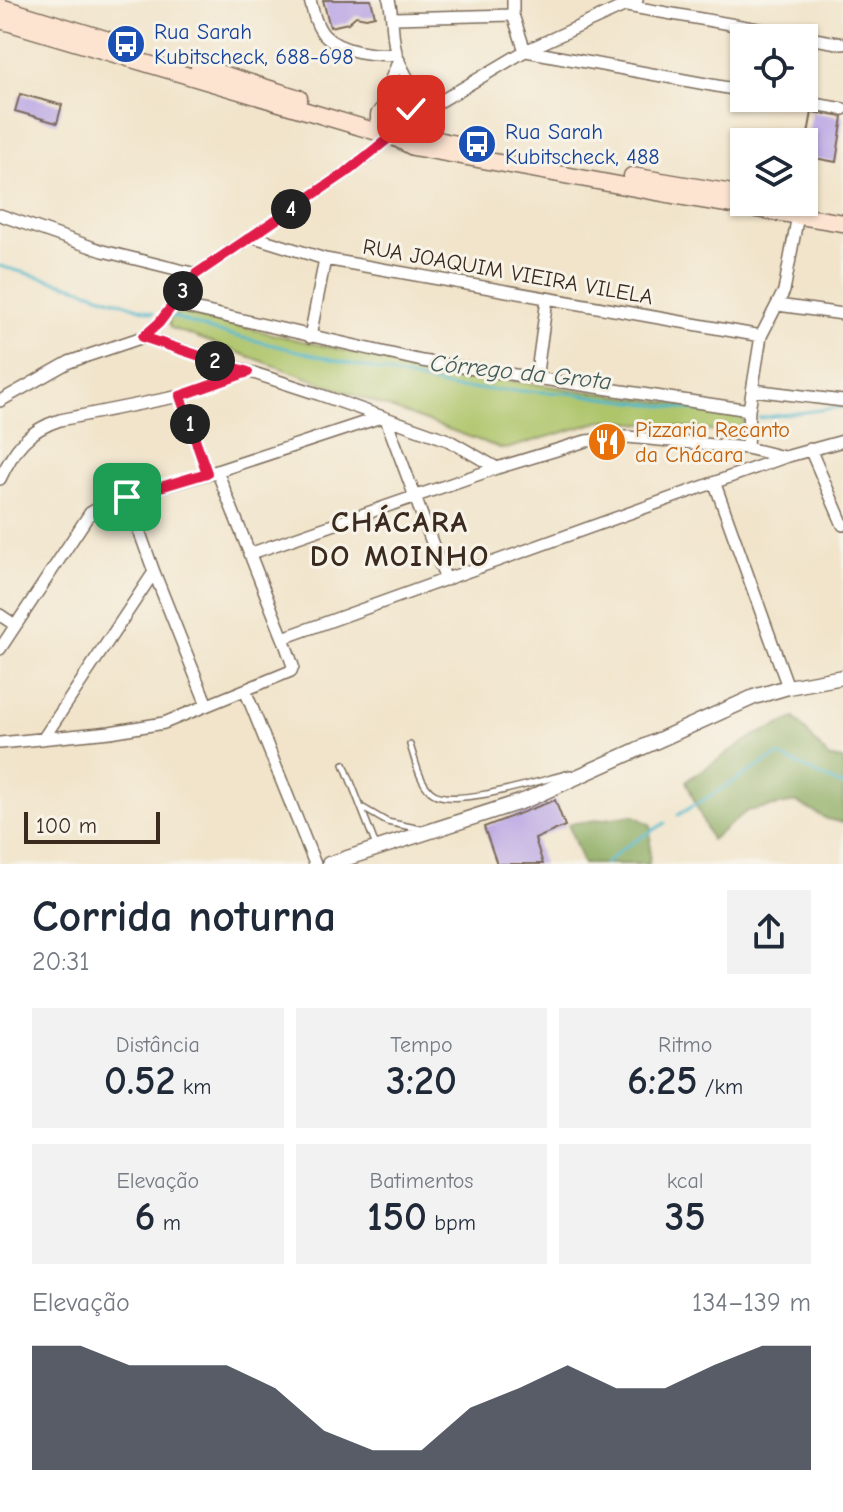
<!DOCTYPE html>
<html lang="pt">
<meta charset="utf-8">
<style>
:root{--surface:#fff;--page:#f2f2f3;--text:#1f2937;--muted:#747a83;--accent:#111827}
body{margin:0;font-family:"Comic Neue",sans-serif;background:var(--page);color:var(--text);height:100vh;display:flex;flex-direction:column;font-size:30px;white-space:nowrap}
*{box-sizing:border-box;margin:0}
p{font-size:26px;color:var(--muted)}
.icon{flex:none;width:44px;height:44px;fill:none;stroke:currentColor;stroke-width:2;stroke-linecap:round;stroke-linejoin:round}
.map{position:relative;height:864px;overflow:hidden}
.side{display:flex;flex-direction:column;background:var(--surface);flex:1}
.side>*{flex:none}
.tools{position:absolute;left:730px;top:24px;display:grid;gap:16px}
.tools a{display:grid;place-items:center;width:88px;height:88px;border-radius:0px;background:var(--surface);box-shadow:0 2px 6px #0004;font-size:40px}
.scale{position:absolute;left:24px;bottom:20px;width:136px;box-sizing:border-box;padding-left:8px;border:4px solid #3b2a1e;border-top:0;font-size:22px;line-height:28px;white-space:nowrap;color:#3b2a1e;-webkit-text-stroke:6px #f7f3e8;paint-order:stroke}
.pin{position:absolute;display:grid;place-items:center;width:68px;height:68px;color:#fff;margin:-34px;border-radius:16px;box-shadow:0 4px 12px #0006}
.km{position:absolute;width:40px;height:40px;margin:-20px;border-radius:50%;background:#222;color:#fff;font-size:22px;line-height:40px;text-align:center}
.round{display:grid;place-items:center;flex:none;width:84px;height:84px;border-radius:0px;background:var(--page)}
.overview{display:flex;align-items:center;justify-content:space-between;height:136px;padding:0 32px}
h1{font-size:44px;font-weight:700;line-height:60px}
.metrics{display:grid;grid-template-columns:repeat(3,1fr);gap:12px;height:136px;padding:8px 32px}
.metrics div{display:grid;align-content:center;border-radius:0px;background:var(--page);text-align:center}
.metrics b{font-size:40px;font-weight:700}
.metrics small{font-size:22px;font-weight:400}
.metrics p{font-size:22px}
.chart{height:224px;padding:16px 32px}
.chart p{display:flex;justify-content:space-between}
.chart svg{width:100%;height:144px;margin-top:8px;fill:var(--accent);opacity:.7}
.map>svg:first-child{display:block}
.green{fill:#aec56b;stroke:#747844;stroke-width:2}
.forest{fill:#8aaa5f;stroke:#626a3e;stroke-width:2}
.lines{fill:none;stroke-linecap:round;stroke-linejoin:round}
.stream{stroke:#4bb5c9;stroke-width:3}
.building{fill:#b7a3e4}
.service-casing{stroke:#7b6b5a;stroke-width:8}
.minor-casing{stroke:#7b6b5a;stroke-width:14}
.tertiary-casing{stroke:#7b6b5a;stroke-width:17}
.secondary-casing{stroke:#7b6b5a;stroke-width:19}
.service{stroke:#fff;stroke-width:5}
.minor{stroke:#fff;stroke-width:11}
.tertiary{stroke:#fff;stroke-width:14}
.secondary{stroke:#fde4d1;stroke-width:16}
.route-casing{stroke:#fff;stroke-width:16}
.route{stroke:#e11d48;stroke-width:10}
.labels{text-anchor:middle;stroke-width:6;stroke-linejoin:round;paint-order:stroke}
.transit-label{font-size:22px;fill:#164399;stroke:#f7f3e8;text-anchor:start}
.street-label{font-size:22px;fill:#3b2a1e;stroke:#f7f3e8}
.food-label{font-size:22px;fill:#c56008;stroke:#f7f3e8;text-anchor:start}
.water-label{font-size:24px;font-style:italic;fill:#415b5a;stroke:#f7f3e8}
.district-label{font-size:30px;font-weight:bold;letter-spacing:2px;fill:#3b2a1e;stroke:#f7f3e8}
</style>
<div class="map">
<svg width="843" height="864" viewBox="0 0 843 864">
<rect width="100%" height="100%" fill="#f7f3e8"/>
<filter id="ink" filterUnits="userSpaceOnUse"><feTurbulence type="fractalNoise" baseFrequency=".0125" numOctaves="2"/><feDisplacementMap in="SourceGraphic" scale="16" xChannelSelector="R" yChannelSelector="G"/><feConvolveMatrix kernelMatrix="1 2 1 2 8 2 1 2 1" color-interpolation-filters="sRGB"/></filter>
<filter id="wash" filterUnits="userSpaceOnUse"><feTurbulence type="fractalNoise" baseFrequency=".006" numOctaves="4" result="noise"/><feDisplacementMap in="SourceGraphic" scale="32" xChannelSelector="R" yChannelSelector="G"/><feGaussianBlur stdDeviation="1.8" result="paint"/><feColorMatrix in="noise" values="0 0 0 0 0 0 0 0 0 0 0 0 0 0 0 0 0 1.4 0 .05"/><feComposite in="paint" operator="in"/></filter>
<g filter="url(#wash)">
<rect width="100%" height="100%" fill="#f1e4ca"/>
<path class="green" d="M181,313L419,368L742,413L744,425L735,433L605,420L506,449L500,448L171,328L169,323L172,316Z"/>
<path class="forest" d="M795,718L828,757L843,760V823L827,819L796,802L747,811L711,840L686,781L754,736Z
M633,815L651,825L649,864H583L568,824Z"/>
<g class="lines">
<path class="stream" d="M0,266L79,288L153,313
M171,316L214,331L452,388L568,393L730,415
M759,418L843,407
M678,815L778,755L843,786
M605,864L622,849L665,823"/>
</g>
<g id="blocks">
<path class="building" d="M323,0H371L375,16L366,18L356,16L348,23L330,27Z
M20,94L62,105L57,123L15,111Z
M812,112L843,117L836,162L804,156Z
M555,800L565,826L535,839L543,864H497L484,827Z"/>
</g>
</g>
<g filter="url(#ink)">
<use href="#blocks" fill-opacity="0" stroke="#7b6b5a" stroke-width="2"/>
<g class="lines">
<g class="service-casing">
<path id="service" d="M410,745C415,759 419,781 430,791C450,811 543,779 571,773
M344,764L376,846
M363,808L387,822L421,829"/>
</g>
<g class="minor-casing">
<path id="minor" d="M310,0C313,12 316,26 324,35C340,52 375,56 397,54
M389,0C394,19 391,41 398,59C404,74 415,86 414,103L406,112
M513,0V15L525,51
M627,6L843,44
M394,18L513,15
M526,51L744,91
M780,98L843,109
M382,110L388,86L399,60
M408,116L426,110L525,51L637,0
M0,215L103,251L196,274
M251,236L325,259L761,336
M172,304L422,361L749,410
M778,305L843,314
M143,337L318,394L448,440L497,468
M310,337L325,259
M536,379L547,299
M753,390L843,401
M180,396L207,473
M0,401L69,362L143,337L159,323L196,274L348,171L390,137
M386,419L446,580
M747,448L749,410L761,336L784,291L798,215
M810,449L843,525
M0,479C14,449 28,430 60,420L180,396L248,372
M715,484L788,687
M127,497L154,572L207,705
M249,554L497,468L586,441L627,437L747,448L784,457
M0,615L15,625
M283,638L785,457L843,441
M0,649L90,513L107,503L217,471L381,417
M245,690L315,864
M43,739L154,572
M0,743L110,732L164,723L291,671L293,666L283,638L217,471"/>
</g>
<g class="tertiary-casing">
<path id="tertiary" d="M329,864L526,800L754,697L788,687L843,677"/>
</g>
<g class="secondary-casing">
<path id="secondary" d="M0,7L135,48
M0,20L394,137L413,147L689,198L843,223
M199,67L299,98
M384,135L379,129V115C386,104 396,103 406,112C415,135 433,140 456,144
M632,176L744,195"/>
</g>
<use href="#service" class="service"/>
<use href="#minor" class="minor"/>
<use href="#tertiary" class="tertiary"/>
<use href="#secondary" class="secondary"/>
</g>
</g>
<g class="lines" filter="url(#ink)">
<g class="route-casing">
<path id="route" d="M127,497L207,473L180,396L248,372L143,337L159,323L196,274L348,171L390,137L405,132L409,120L406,112L411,109"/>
</g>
<use href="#route" class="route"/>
</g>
<defs>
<g id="bus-disc" transform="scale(2)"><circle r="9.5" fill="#1a4fb4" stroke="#f7f3e8"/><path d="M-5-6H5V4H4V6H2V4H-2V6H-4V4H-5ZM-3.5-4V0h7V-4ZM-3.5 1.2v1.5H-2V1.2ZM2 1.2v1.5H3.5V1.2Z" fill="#fff"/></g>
<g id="restaurant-disc" transform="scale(2)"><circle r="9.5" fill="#e8710a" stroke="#f7f3e8"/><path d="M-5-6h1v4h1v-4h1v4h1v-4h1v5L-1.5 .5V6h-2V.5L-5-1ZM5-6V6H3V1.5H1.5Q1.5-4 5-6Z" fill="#fff"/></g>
</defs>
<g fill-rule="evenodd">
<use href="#bus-disc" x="126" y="44"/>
<use href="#bus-disc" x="477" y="144"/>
<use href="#restaurant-disc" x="607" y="442"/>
</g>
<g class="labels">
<g class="transit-label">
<text x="154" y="39">Rua Sarah<tspan x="154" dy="25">Kubitscheck, 688-698</tspan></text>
<text x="505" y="139">Rua Sarah<tspan x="505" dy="25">Kubitscheck, 488</tspan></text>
</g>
<g class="street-label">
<text transform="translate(508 271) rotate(10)" y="8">RUA JOAQUIM VIEIRA VILELA</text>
</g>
<g class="food-label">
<text x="635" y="437">Pizzaria Recanto<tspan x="635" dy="25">da Chácara</tspan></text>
</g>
<g class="water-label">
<text transform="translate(521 372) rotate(6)" y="8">Córrego da Grota</text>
</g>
<g class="district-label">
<text x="400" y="532">CHÁCARA<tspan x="400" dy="34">DO MOINHO</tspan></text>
</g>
</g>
</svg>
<div class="tools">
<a><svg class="icon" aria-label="locate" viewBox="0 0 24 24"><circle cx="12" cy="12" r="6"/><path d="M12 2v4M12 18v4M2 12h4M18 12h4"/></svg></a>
<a><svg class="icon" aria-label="layers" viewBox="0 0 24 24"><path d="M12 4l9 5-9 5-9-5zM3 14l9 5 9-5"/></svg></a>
</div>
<div class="scale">100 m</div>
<div class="pin" style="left:127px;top:497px;background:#1e9e55"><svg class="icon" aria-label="arrive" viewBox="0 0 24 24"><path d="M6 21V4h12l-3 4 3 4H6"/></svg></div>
<div class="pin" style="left:411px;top:109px;background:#d93025"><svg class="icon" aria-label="check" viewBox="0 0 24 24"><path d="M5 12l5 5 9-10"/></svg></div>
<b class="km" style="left:190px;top:424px">1</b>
<b class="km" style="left:215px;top:361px">2</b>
<b class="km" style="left:183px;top:291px">3</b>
<b class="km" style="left:291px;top:209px">4</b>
</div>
<section class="side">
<div class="overview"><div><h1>Corrida noturna</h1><p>20:31</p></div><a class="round"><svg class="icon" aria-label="share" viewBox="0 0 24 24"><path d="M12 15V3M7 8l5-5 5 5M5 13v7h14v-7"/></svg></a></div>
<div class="metrics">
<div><p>Distância</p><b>0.52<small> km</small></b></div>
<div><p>Tempo</p><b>3:20</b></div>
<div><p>Ritmo</p><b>6:25<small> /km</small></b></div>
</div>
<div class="metrics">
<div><p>Elevação</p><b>6<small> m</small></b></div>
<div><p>Batimentos</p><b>150<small> bpm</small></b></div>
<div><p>kcal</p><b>35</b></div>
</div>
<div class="chart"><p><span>Elevação</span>134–139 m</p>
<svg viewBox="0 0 160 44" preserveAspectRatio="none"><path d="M0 44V6L10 6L20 12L30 12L40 12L50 19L60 32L70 38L80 38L90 25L100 19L110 12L120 19L130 19L140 12L150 6L160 6V44z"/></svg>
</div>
</section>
